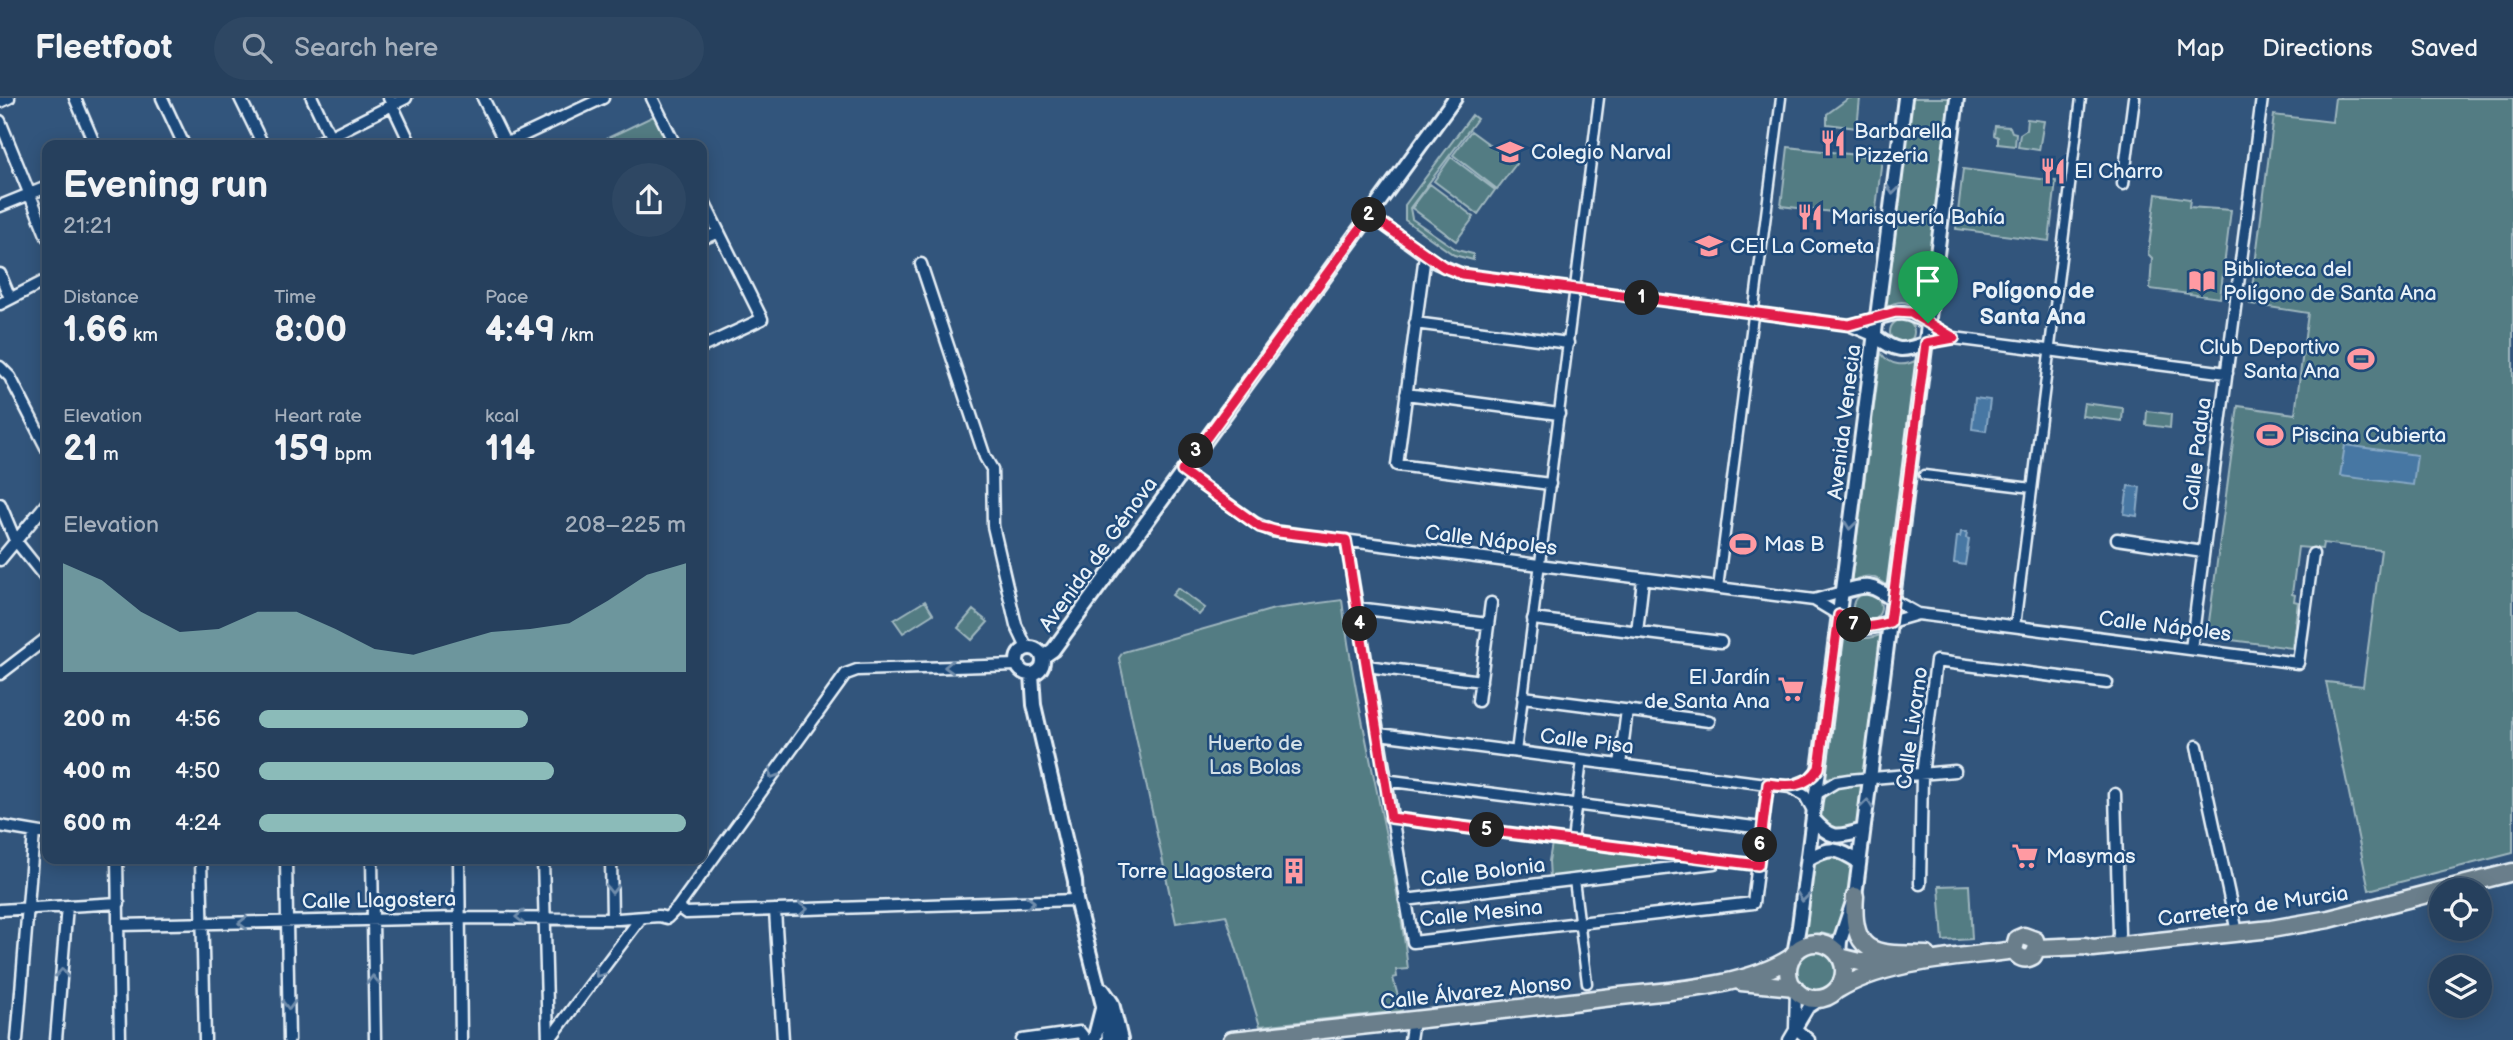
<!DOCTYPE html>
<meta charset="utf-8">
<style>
:root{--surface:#26405d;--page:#2e4763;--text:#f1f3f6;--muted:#a4afbc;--line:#425972;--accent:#8bbbb9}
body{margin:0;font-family:"Balsamiq Sans",sans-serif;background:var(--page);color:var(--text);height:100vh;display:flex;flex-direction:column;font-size:26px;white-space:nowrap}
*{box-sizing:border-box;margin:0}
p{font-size:23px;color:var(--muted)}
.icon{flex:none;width:38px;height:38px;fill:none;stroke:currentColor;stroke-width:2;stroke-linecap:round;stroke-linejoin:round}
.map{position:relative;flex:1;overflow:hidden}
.side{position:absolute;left:42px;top:42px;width:665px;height:724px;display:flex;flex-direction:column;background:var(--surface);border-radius:14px;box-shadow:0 4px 18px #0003,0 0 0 2px var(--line)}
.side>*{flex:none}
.tools{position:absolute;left:2429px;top:780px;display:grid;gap:14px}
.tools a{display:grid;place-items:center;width:63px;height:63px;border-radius:50%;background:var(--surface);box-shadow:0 4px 18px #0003,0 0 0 2px var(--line);font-size:35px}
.pin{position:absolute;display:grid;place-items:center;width:60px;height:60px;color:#fff;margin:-72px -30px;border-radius:50% 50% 50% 0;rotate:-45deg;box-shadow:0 0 7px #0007}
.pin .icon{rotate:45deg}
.km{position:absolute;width:35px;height:35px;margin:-18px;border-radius:50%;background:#222;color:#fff;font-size:19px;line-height:35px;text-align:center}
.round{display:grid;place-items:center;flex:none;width:74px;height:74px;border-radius:37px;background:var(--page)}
.overview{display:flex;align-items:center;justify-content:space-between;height:119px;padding:0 21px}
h1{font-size:38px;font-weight:700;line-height:52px}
.figures{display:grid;grid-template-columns:repeat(3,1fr);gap:10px;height:119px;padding:7px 21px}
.figures div{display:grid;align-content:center}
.figures b{font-size:35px;font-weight:700}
.figures small{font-size:19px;font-weight:400}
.figures p{font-size:19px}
.chart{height:196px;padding:14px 21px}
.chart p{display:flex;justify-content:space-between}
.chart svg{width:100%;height:126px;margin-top:7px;fill:var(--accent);opacity:.7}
ul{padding:0 21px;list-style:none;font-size:23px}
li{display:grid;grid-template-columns:112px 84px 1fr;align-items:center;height:52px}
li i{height:18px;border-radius:9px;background:var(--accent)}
header{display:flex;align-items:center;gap:42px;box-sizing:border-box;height:98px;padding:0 35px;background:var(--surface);border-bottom:2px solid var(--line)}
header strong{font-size:33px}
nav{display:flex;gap:38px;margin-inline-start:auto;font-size:24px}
.search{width:490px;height:63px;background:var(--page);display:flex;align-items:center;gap:18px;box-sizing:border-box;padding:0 24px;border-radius:38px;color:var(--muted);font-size:26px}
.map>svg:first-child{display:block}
.green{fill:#537c83;stroke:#9eb6be;stroke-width:2}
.water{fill:#4677a3;stroke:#87a8c5;stroke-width:2}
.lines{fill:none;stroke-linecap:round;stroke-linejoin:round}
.pedestrian-casing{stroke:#e8f1f8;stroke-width:13}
.minor-casing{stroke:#e8f1f8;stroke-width:15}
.tertiary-casing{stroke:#e8f1f8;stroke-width:18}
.primary-casing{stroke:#e8f1f8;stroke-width:21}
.pedestrian{stroke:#1f4a7a;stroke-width:8}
.minor{stroke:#1f4a7a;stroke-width:10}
.tertiary{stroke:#1f4a7a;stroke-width:12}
.primary{stroke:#6b7e8b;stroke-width:16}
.oneway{stroke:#6f8dac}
.route-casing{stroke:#fff;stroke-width:14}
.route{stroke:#e11d48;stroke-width:9}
.labels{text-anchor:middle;stroke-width:5;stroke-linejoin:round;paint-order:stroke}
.poi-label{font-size:21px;fill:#e8f1f8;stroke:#1f4a7a;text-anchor:start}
.street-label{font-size:21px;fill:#e8f1f8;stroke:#1f4a7a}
.park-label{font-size:21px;fill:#d2dfe6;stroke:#1f4a7a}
.neighbourhood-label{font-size:23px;font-weight:bold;fill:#e8f1f8;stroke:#1f4a7a}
</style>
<header>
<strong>Fleetfoot</strong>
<div class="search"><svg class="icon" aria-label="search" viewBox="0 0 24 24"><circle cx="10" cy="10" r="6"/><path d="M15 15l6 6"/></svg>Search here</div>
<nav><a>Map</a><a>Directions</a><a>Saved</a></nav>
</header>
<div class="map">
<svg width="2513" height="942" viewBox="0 0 2513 942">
<rect width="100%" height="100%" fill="#32557c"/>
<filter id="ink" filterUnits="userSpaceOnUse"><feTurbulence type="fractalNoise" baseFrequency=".0143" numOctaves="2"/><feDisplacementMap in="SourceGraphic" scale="14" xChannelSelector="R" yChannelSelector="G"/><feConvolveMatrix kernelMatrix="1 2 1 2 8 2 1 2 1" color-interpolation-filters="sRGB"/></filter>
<g filter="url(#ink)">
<path class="green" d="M1849,0H1860L1857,30L1827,26V16Z
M1911,0H1951L1923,215C1911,203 1900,200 1885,210Z
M2335,0H2513V755L2369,792L2326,584L2363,588L2381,452L2323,445L2322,451L2298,449L2292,496L2295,497L2294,503L2298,504L2292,550L2216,540L2208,531L2238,308L2295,316L2308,215L2250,206L2274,17L2332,24Z
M660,15L676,47H593Z
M1472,17L1477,21L1410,110L1412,121L1457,152L1473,156V162L1454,157L1405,122V107Z
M2027,21L2044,23L2039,52L2018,49L2020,36L2026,32Z
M1995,28L2010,29L2012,34L2016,35L2015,48L1998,46V39L1994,37Z
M1471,33L1516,66L1497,91L1453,57Z
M1788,49L1882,60L1875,119L1781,108Z
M1451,59L1495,92L1478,116L1434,83Z
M1963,71L2056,83L2049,143L1956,131Z
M1430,86L1474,119L1456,143L1412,110Z
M2156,96L2190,101L2189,109L2231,112L2220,200L2150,191L2152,160L2148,156Z
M1890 234a12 12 0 1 1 24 0a12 12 0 1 1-24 0Z
M1881,255C1890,268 1904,269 1917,262L1889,489C1876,478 1866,474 1851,485Z
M2084,305L2123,310L2122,323L2082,318Z
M2147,313L2171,316L2170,330L2146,327Z
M1178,490L1205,510L1199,517L1172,497Z
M1853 509a14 14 0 1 1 28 0a14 14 0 1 1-28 0Z
M1342,502C1357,626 1394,746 1408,871L1396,872L1397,879L1393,880L1402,913L1260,928L1226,817L1176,825L1119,560L1123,554L1274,511Z
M925,503L933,516L903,535L894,522Z
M973,512L988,524L972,542L958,530Z
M1843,530C1857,541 1866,543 1883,536L1865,675L1825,680Z
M1838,687H1863C1862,697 1863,711 1860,721C1849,751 1790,719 1838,687Z
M1552,745L1651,758L1652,765L1650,771L1550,780L1549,763Z
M1832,756L1846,761L1852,768L1846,816L1836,839L1821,835L1803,838L1814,765L1823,758Z
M1969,787L1972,841L1943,843L1939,788Z
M1797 873a19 19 0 1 1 38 0a19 19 0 1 1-38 0Z"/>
<path class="water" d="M1975,300L1990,302L1986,333L1972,331Z
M2345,347L2417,357L2413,387L2340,378Z
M2128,388L2140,389L2137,418L2124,416Z
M1961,434H1967L1966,440L1969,441L1965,467L1954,465L1957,439H1960Z"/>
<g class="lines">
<g class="pedestrian-casing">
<path id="pedestrian" d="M1924,377L2032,390
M1718,490L1781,0
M2015,528L2081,0
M1516,654L1599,0
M1572,743L1582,662
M1574,782L1587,885"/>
</g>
<g class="minor-casing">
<path id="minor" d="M75,0L95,47
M162,0L184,47
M240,0L263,47
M312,0L334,47
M389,0L411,47
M483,0L506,47
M652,0L675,47
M0,4L9,0
M0,23L47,139
M505,46L603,0
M313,47L406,0
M2123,86L2134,0
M702,100L762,221L702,249
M0,108L47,89
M1370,117L1436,165L1462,176L1849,227L1875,238
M702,141L719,134
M1425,157L1397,367L1550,386
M921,166L985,359L992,371L993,428L1016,527L1027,550
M0,176L10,200
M0,206L47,182
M1415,225L1568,245
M1928,225L1953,240
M1849,227L1877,220
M1926,245L1954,240L2227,275
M0,269L10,279L47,351
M1406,296L1559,316
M1182,373L1255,425L1272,433L1814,502L1839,517
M0,406L15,442L47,482
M2117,441L2203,454
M1346,442L1413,844L1753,805L1768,686
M0,462L47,405
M1814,502L1842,494
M1893,502L1918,516L2298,565L2313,456
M1357,510L1488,526
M1533,521L1721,544
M1890,524L1918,516
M1637,534L1643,481
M2191,551L2262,0
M1367,568L1481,583
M0,576L47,540
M1523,599L1709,623
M1478,603L1491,505
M1379,636L1790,689L1805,698L1814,714
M2197,648L2237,834
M1620,667L1627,612
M1384,682L1762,730
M1790,689L1810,681L1819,670
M1816,696L1836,684L1849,682L1955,673
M2115,696L2119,836L2117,848
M1391,720L1757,767
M0,728L47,736
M117,761L120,942
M201,761L205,942
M286,761L289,942
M372,761L375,942
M459,761L461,942
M543,761L548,942
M611,761L612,821
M1920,786L1922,677L1936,563L2107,585
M1405,802L1714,765
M678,809L686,815L1076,802
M0,812L119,805
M775,812L783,942
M119,827L460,820L618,821L659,818L667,820L678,809L846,576L857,572L1017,567
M1796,891L1795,930L1809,942
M17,942L34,734
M56,942L67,808
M549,942L640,821
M1022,942L1080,934L1086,942
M1410,942L1413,922
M1789,942L1808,910L1823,900"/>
</g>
<g class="tertiary-casing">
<path id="tertiary" d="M1877,220C1901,212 1907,213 1928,225
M1875,238C1896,254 1902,254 1926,245
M1842,494C1867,486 1872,486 1893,502
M1839,517C1860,531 1866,532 1890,524
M1017 563a13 13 0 1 1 26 0a13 13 0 1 1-26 0Z
M1043,559L1053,552L1455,0
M1032,576L1034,607L1075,783L1076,802L1108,927L1109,942
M1813,721C1832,742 1837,740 1863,732
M1808,761C1831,748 1837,750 1859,764
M1794,856L1799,828L1905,0
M1839,857L1840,843L1855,798L1957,0
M1103,892L1112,905L1121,942
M1094,942L1102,911"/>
</g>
<g class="primary-casing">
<path id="primary" d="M1855,798C1850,860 1877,856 1927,857
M1788 873a28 28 0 1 1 56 0a28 28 0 1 1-56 0Z
M2037,850L2085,848L2093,850L2271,831L2329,821L2513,774
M2014,852L2017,841L2024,838L2035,842L2037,850
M2014,852C2018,860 2025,863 2033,858L2037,850
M1840,859L1860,864H1892
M1741,884L1794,889
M1837,892C1886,862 1958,860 2014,852
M1232,942C1358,928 1485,915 1612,899C1669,892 1743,891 1792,859"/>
</g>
<use href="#pedestrian" class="pedestrian"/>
<use href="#minor" class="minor"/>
<use href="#tertiary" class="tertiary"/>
<use href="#primary" class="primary"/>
</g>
<defs><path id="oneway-chevron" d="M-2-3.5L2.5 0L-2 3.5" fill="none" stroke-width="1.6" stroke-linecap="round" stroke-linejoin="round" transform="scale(1.75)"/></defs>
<g class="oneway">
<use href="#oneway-chevron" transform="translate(1893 92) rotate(97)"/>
<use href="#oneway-chevron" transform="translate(1850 427) rotate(97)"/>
<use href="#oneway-chevron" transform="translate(949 569) rotate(178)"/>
<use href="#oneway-chevron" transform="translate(773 676) rotate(126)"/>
<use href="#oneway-chevron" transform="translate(1867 706) rotate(-83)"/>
<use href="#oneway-chevron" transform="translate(612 791) rotate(89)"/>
<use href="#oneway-chevron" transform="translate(1803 799) rotate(97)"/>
<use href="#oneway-chevron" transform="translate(1030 804) rotate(-2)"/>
<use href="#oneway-chevron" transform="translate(803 811) rotate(-2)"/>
<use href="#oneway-chevron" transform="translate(520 819) rotate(180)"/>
<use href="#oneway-chevron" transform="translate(243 825) rotate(179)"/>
<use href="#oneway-chevron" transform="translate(62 875) rotate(-86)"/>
<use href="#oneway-chevron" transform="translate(599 875) rotate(127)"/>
<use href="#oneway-chevron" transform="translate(373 882) rotate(-91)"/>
<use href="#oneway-chevron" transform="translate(289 907) rotate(89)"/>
</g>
</g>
<g class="lines" filter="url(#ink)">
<g class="route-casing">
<path id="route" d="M1370,117L1444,169L1462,176L1849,227L1896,214L1911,215L1954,240L1926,245L1890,524C1866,531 1860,531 1839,517L1819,670C1806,690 1789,689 1768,686L1758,767L1391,720L1346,442L1279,434L1260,429L1182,373Z"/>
</g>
<use href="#route" class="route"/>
</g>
<defs>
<g id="restaurant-bare" transform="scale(2.1)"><path d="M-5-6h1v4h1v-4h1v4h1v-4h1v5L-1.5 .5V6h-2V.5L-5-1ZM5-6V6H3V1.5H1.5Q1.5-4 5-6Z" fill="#ff9aa2" stroke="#1f4a7a" stroke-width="2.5" paint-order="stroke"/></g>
<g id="school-bare" transform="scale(2.1)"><path d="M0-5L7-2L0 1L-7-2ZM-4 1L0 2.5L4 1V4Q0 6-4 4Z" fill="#ff9aa2" stroke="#1f4a7a" stroke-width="2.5" paint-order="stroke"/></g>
<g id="library-bare" transform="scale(2.1)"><path d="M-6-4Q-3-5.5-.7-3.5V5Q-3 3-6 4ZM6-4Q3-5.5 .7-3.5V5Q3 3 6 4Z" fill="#ff9aa2" stroke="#1f4a7a" stroke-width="2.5" paint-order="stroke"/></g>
<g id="stadium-bare" transform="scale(2.1)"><path d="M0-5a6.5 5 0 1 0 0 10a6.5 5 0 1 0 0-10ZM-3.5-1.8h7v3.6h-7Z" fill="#ff9aa2" stroke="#1f4a7a" stroke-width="2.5" paint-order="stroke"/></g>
<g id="supermarket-bare" transform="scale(2.1)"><path d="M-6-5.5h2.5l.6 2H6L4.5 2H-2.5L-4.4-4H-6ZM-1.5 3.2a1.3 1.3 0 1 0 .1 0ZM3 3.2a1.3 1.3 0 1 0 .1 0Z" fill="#ff9aa2" stroke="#1f4a7a" stroke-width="2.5" paint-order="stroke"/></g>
<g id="building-bare" transform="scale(2.1)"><path d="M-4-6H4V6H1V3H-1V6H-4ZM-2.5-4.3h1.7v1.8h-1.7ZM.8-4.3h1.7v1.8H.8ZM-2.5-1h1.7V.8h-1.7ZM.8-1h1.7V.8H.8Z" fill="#ff9aa2" stroke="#1f4a7a" stroke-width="2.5" paint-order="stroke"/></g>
</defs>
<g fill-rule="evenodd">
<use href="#restaurant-bare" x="1833" y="45"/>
<use href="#school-bare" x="1510" y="54"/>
<use href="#restaurant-bare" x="2053" y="73"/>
<use href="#restaurant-bare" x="1810" y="119"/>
<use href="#school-bare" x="1709" y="148"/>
<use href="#library-bare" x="2202" y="183"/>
<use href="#stadium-bare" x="2361" y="261"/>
<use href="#stadium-bare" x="2270" y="337"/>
<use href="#stadium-bare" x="1743" y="446"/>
<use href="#supermarket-bare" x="1791" y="591"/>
<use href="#supermarket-bare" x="2025" y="758"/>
<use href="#building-bare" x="1294" y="773"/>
</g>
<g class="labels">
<g class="poi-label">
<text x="1854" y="40">Barbarella<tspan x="1854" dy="24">Pizzeria</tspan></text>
<text x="1531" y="61">Colegio Narval</text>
<text x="2074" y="80">El Charro</text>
<text x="1831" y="126">Marisquería Bahía</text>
<text x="1730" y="155">CEI La Cometa</text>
<text x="2223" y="178">Biblioteca del<tspan x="2223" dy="24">Polígono de Santa Ana</tspan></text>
<text x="2340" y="256" text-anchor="end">Club Deportivo<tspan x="2340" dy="24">Santa Ana</tspan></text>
<text x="2291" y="344">Piscina Cubierta</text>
<text x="1764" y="453">Mas B</text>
<text x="1770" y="586" text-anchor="end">El Jardín<tspan x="1770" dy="24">de Santa Ana</tspan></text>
<text x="2046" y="765">Masymas</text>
<text x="1273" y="780" text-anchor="end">Torre Llagostera</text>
</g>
<g class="street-label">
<text transform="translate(1844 324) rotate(-83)" y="7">Avenida Venecia</text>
<text transform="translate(2197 356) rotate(-83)" y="7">Calle Padua</text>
<text transform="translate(1491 442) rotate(7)" y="7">Calle Nápoles</text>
<text transform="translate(1098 456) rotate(-54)" y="7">Avenida de Génova</text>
<text transform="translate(2165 528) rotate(7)" y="7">Calle Nápoles</text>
<text transform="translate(1912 630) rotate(-82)" y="7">Calle Livorno</text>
<text transform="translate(1587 643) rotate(7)" y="7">Calle Pisa</text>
<text transform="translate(1483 774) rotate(-7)" y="7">Calle Bolonia</text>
<text transform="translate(379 802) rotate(-1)" y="7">Calle Llagostera</text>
<text transform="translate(2253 808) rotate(-8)" y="7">Carretera de Murcia</text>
<text transform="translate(1481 815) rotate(-6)" y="7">Calle Mesina</text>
<text transform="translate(1476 894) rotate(-6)" y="7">Calle Álvarez Alonso</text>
</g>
<g class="park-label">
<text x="1255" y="652">Huerto de<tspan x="1255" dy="24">Las Bolas</tspan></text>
</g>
<g class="neighbourhood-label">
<text x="2033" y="200">Polígono de<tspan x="2033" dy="26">Santa Ana</tspan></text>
</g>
</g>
</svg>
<div class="tools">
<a><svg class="icon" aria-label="locate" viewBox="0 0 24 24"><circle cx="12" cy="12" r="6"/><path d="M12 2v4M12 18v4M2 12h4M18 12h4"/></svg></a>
<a><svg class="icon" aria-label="layers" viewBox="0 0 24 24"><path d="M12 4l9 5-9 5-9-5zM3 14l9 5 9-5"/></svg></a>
</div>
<div class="pin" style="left:1928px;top:225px;background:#1e9e55"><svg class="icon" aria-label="arrive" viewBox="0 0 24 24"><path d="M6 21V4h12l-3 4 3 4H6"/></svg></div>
<b class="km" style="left:1642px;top:200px">1</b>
<b class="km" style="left:1369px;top:117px">2</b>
<b class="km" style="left:1196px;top:353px">3</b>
<b class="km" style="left:1360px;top:526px">4</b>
<b class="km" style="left:1487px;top:732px">5</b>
<b class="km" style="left:1760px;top:747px">6</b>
<b class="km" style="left:1854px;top:527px">7</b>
<section class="side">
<div class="overview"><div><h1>Evening run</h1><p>21:21</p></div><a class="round"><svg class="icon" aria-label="share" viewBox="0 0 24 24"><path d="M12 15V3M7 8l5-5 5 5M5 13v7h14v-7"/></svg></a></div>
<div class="figures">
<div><p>Distance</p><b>1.66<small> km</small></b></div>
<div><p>Time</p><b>8:00</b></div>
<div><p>Pace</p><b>4:49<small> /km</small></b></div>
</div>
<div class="figures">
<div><p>Elevation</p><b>21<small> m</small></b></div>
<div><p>Heart rate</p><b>159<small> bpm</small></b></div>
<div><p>kcal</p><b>114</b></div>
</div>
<div class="chart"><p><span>Elevation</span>208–225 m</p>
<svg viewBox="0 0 160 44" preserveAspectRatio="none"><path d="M0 44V6L10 12L20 23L30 30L40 29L50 23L60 23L70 29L80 36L90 38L100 34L110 30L120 29L130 27L140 19L150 10L160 6V44z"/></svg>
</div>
<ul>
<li><b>200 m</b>4:56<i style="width:63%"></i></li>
<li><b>400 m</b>4:50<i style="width:69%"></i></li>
<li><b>600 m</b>4:24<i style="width:100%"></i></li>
</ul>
</section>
</div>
